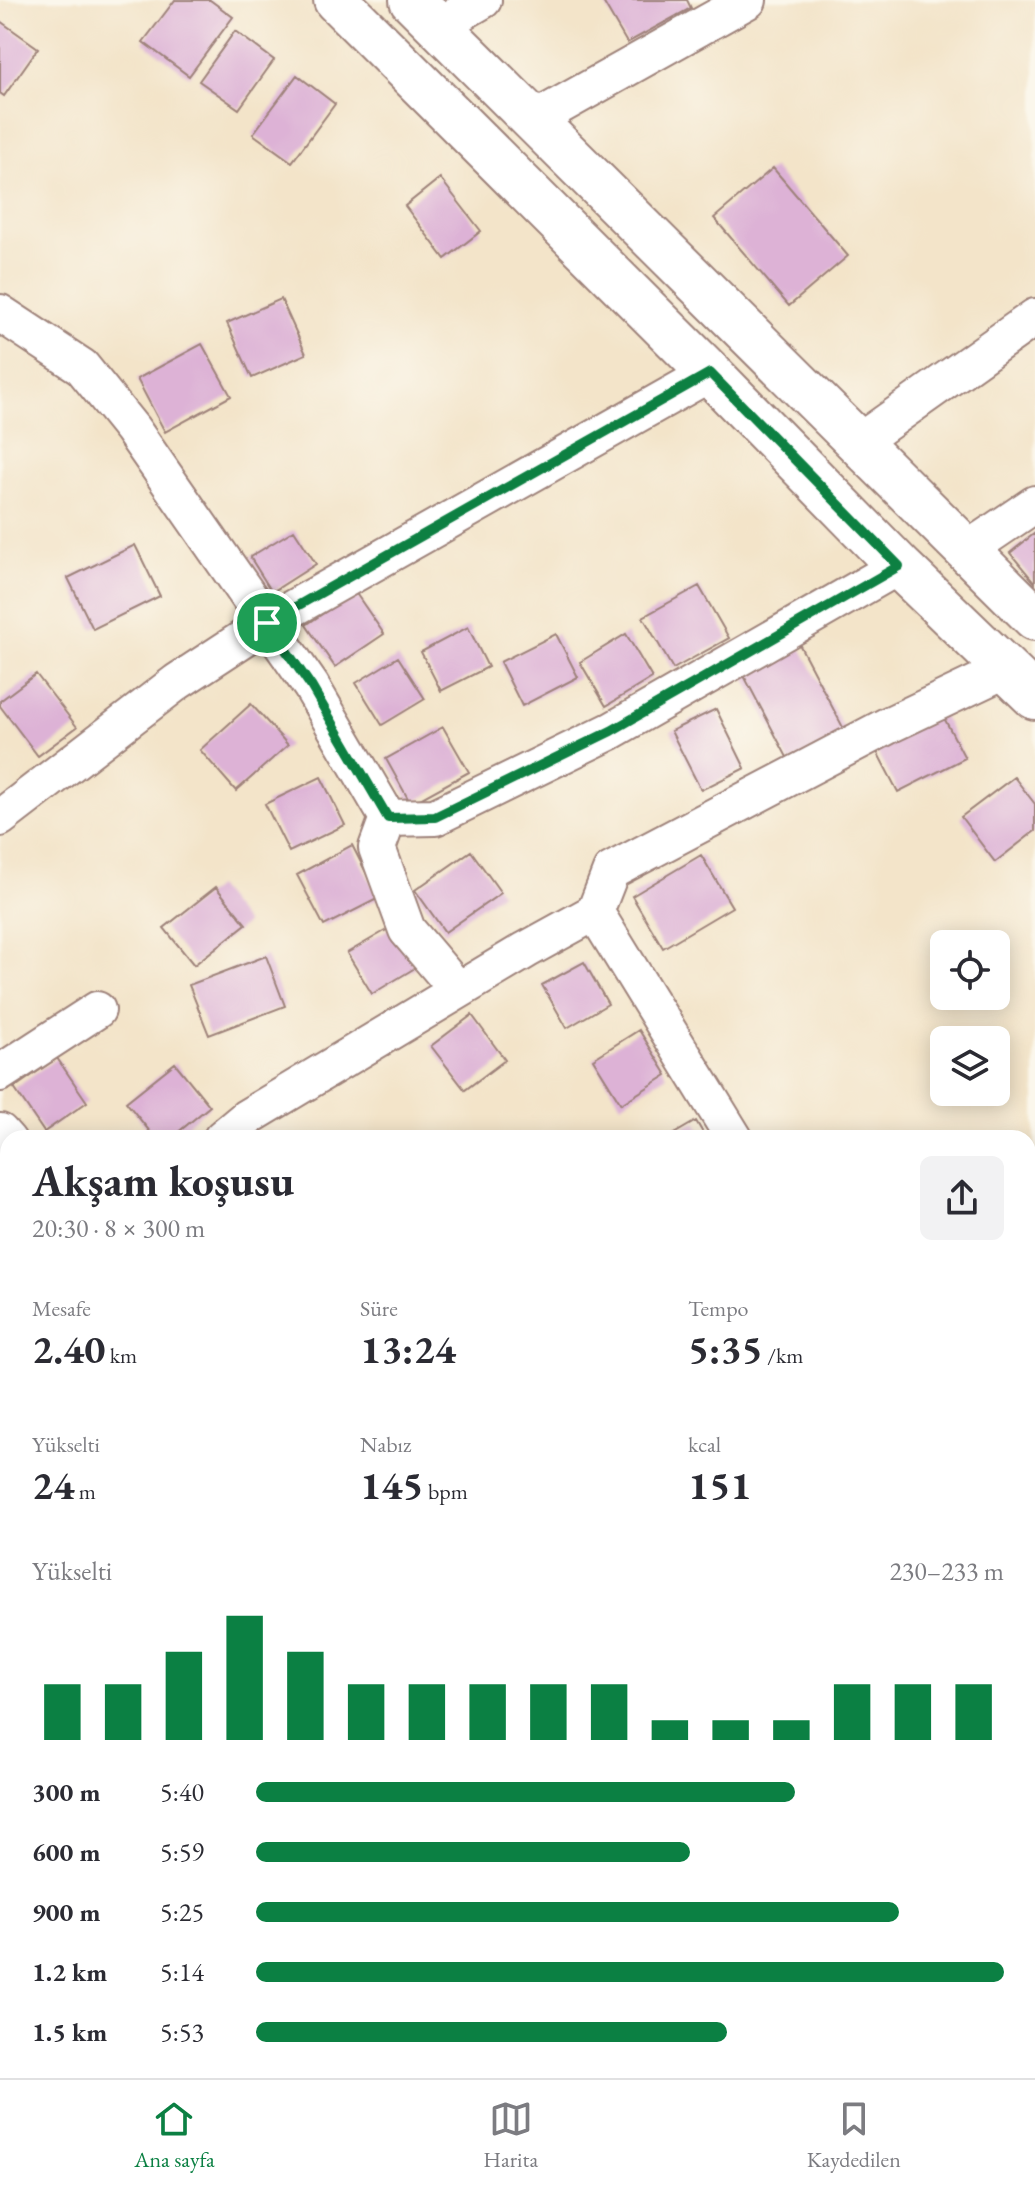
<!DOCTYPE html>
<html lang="tr">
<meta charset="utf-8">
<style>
:root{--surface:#fff;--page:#f2f2f3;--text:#2b2b33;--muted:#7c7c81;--line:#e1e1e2;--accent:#0b8043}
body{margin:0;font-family:"EB Garamond",serif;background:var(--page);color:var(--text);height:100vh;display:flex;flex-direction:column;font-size:30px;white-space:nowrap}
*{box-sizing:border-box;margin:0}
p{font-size:26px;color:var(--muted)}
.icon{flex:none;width:44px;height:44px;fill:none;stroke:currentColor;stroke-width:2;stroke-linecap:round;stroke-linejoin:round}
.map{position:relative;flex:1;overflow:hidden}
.panel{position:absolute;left:0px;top:1130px;width:1036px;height:948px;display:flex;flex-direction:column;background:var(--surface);border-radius:24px 24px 0 0;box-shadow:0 4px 20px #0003}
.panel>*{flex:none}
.controls{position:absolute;left:930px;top:930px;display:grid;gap:16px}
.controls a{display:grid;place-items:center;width:80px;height:80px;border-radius:12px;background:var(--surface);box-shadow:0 4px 20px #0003;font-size:40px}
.pin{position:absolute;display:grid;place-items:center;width:68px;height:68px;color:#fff;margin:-34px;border:4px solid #fff;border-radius:50%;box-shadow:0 2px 8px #0007}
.round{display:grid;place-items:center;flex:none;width:84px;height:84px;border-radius:12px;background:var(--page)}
.headline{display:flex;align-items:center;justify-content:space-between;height:136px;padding:0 32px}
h1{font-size:44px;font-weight:700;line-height:60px}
.stats{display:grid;grid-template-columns:repeat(3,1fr);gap:12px;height:136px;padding:8px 32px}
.stats div{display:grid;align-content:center}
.stats b{font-size:40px;font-weight:700}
.stats small{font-size:22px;font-weight:400}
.stats p{font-size:22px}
.chart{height:224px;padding:16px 32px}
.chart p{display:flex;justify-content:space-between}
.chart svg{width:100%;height:144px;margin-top:8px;stroke:var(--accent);stroke-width:6}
ul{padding:0 32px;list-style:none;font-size:26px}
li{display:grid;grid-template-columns:128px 96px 1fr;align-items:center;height:60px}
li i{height:20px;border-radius:10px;background:var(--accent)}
.dock{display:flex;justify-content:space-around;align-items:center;height:112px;border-top:2px solid var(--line);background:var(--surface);font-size:22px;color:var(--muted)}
.dock a{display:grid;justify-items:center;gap:4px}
.dock .current{color:var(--accent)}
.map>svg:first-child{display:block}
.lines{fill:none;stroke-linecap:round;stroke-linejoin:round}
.stream{stroke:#7bb4eb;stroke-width:10}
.building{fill:#ddb2d6}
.street-casing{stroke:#9e827a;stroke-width:40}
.secondary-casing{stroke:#9e827a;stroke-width:48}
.street{stroke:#fff;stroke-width:36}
.secondary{stroke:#fff;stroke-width:44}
.route-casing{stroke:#fff;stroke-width:16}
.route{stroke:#0b8043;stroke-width:10}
</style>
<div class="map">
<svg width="1035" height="2078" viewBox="0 0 1035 2078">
<rect width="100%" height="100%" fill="#fbf7ec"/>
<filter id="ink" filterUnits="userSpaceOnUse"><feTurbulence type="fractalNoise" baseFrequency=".0125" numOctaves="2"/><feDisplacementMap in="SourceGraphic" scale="16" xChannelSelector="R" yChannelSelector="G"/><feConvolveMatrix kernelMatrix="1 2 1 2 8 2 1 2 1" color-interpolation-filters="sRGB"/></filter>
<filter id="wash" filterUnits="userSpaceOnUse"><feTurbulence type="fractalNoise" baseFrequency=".006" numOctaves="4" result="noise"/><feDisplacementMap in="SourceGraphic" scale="32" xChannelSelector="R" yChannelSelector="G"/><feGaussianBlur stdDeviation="1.8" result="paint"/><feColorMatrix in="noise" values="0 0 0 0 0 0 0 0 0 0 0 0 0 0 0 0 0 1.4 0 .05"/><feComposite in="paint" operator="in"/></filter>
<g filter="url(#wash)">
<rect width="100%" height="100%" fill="#f3e4c9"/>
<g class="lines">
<path class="stream" d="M1028,1533L1035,1525
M685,2070V2078"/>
</g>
<g id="blocks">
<path class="building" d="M175,0H210L233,17L189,76L143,42Z
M602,0H687L691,8L627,43Z
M0,21L38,48L4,96L0,93Z
M235,31L274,60L239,109L199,81Z
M297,75L335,104L292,162L253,134Z
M773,168L848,256L789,306L714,218Z
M440,178L481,231L445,259L405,206Z
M281,299L306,354L252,378L227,323Z
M202,344L231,396L165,432L137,379Z
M294,530L316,564L272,592L250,557Z
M1035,533V583L1010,553Z
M135,545L160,596L93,629L68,578Z
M699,586L729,638L673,669L643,617Z
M355,592L384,634L335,667L306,625Z
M468,627L488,667L441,691L421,652Z
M556,634L578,677L522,706L500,662Z
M626,634L652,678L606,706L580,662Z
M798,642L846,733L790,763L742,672Z
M398,657L425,699L382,725L356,683Z
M36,674L77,727L38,756L0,706V701Z
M251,704L288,745L236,791L200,750Z
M716,709L745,768L701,790L671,731Z
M942,714L965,758L898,792L875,748Z
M443,727L469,772L411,804L386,759Z
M321,777L345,825L289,852L265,804Z
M1014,777L1035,804V831L995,862L961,817Z
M352,845L379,898L324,926L297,875Z
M471,851L501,893L445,932L415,890Z
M701,855L732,907L663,948L632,896Z
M216,887L246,924L194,965L164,928Z
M390,928L415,968L372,994L347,953Z
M266,956L285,1006L209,1035L189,985Z
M584,962L608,1004L567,1028L542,985Z
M472,1015L505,1060L465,1090L431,1046Z
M639,1030L667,1075L621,1104L593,1059Z
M57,1058L87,1102L44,1132L14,1088Z
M175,1063L210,1106L171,1138H155L126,1102Z
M696,1121L706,1138H667Z
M1028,1202L1035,1210V1323L1028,1330Z
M3,1227L8,1233V1296L0,1302V1230Z
M0,1396L8,1405V1446L0,1453Z"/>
</g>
</g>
<g filter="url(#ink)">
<use href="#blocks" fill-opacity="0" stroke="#9e827a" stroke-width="2"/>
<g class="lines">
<g class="street-casing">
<path id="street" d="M438,26L483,0
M534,120L748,0
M0,313L82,367L132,429L311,686L388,818L435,817L611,731L899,566
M859,442L1035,317
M967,550L1035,504
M0,818L177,682L267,623L710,373
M388,818L377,848L407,930L458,990
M595,912L734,1138
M0,1073L97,1010
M0,1132L8,1141
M222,1138L246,1118L526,950L595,912L611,871L889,725L1007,669
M1028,1475L1035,1468
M0,1577L8,1586
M430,2070L436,2078
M239,2078L255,2070"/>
</g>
<g class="secondary-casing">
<path id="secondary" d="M336,0L710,373L899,566L1035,697
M412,0L1035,618"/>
</g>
<use href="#street" class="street"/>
<use href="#secondary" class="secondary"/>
</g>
</g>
<g class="lines" filter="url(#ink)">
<g class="route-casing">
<path id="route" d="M710,373L899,566L611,731L435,817L388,818L311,686L267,623Z"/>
</g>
<use href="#route" class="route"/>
</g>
</svg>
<div class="controls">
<a><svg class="icon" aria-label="locate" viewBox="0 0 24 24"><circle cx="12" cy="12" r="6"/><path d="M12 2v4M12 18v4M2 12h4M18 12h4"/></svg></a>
<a><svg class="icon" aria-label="layers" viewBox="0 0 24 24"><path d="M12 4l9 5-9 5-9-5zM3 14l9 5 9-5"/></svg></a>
</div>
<div class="pin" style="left:267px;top:623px;background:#1e9e55"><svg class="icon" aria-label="arrive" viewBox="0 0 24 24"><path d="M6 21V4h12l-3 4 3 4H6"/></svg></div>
<section class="panel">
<div class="headline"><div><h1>Akşam koşusu</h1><p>20:30 · 8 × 300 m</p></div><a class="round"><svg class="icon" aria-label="share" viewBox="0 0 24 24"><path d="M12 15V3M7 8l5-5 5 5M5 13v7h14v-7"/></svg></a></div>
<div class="stats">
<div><p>Mesafe</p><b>2.40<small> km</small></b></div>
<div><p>Süre</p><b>13:24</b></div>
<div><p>Tempo</p><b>5:35<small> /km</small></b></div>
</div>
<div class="stats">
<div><p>Yükselti</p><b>24<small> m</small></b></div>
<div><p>Nabız</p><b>145<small> bpm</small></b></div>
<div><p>kcal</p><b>151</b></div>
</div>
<div class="chart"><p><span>Yükselti</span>230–233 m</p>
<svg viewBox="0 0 160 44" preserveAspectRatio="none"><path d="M5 44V27M15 44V27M25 44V17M35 44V6M45 44V17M55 44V27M65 44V27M75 44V27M85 44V27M95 44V27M105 44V38M115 44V38M125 44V38M135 44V27M145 44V27M155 44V27"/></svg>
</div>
<ul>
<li><b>300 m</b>5:40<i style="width:72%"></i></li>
<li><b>600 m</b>5:59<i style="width:58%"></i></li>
<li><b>900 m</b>5:25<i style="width:86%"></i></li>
<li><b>1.2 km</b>5:14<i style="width:100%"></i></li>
<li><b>1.5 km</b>5:53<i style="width:63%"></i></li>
</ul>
</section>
</div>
<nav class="dock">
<a class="current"><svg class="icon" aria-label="home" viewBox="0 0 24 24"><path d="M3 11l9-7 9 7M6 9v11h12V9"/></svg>Ana sayfa</a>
<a><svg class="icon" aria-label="map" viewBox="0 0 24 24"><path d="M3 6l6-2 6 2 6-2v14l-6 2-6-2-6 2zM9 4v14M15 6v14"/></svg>Harita</a>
<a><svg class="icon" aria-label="saved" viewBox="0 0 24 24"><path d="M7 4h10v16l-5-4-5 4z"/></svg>Kaydedilen</a>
</nav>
